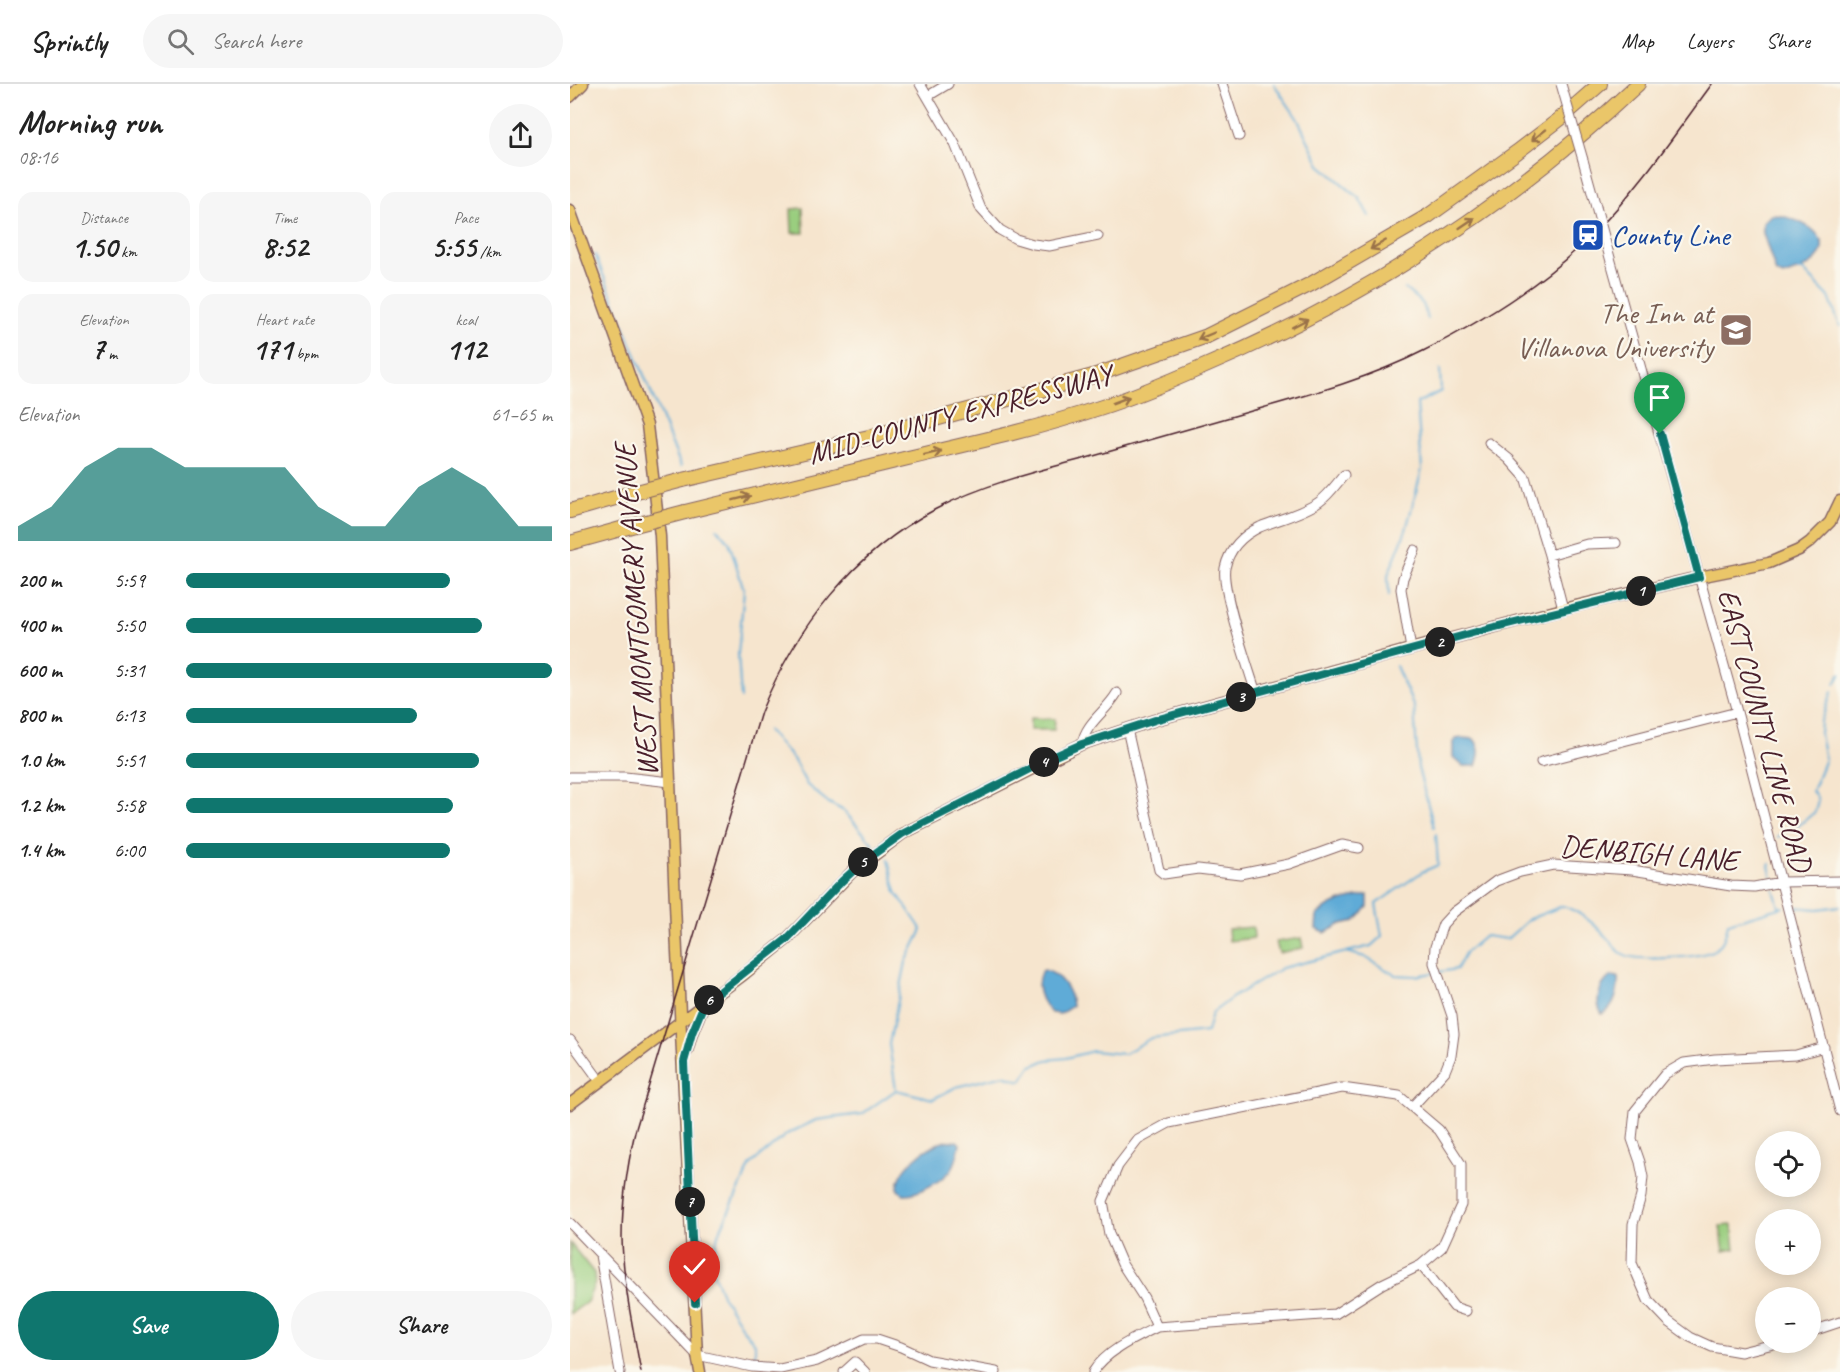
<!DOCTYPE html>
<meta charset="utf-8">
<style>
:root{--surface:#fff;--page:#f6f6f6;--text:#222;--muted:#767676;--line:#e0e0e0;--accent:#0f766e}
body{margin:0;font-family:Caveat,sans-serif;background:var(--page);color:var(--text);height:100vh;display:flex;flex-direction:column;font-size:22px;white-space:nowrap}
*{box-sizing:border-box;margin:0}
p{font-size:20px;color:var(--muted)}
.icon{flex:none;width:33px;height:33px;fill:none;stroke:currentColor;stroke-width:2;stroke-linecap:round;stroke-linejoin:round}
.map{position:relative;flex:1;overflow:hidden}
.drawer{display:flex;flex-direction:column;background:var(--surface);width:570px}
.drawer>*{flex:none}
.buttons{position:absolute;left:1185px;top:1047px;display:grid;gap:12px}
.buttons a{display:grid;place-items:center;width:66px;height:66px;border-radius:50%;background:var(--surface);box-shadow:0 3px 15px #0003;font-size:30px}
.pin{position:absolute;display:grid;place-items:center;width:51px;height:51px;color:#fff;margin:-62px -26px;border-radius:50% 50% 50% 0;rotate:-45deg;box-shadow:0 0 6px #0007}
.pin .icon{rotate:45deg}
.km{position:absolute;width:30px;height:30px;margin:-15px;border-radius:50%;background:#222;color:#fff;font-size:16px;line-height:30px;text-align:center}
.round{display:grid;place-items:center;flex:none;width:63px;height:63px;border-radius:32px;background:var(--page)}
.head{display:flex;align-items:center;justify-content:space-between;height:102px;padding:0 18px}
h1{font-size:33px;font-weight:700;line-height:45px}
.stats{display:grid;grid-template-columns:repeat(3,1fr);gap:9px;height:102px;padding:6px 18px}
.stats div{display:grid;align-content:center;border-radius:15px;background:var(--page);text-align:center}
.stats b{font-size:30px;font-weight:700}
.stats small{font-size:16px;font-weight:400}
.stats p{font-size:16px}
.chart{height:168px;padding:12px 18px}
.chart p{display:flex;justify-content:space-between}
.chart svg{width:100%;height:108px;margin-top:6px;fill:var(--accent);opacity:.7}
.cta{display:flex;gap:12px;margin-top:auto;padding:12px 18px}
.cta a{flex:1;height:69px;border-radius:36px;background:var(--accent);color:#fff;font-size:24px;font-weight:700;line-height:69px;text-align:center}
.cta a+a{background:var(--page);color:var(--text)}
ul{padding:0 18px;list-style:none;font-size:20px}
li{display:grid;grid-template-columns:96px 72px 1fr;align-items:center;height:45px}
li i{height:15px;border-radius:8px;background:var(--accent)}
header{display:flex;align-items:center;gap:36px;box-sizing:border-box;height:84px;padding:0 30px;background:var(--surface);border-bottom:2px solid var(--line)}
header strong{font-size:28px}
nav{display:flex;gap:33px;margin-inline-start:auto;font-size:21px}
.search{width:420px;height:54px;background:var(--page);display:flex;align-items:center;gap:15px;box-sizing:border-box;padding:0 21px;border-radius:33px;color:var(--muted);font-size:22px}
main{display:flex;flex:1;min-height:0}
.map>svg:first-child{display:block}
.green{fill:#9ace7f;stroke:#727655;stroke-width:1.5}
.water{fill:#5eabd7;stroke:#546581;stroke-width:1.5}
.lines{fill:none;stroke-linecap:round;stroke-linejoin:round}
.stream{stroke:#5eabd7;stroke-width:2}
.minor-casing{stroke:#866464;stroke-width:11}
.major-casing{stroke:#866464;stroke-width:13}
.highway-casing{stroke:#866464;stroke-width:16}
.minor{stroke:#fff;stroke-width:9}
.major{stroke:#eac669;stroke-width:10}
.highway{stroke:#eac669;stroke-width:14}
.tram{stroke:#4a1f2b;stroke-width:1.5}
.minor-bridge-casing{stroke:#866464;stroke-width:11;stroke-linecap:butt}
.highway-bridge-casing{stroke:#866464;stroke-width:16;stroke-linecap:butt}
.minor-bridge{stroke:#fff;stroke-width:9}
.highway-bridge{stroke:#eac669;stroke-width:14}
.oneway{stroke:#9a724a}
.route-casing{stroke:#fff;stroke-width:12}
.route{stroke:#0f766e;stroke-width:8}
.labels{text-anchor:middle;stroke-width:4.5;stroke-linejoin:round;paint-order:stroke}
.transit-label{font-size:30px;fill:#164399;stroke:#fbf7ec;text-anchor:start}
.education-label{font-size:30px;fill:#785e54;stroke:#fbf7ec;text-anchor:end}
.street-label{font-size:30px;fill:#4a1f2b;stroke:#fbf7ec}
</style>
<header>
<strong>Sprintly</strong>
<div class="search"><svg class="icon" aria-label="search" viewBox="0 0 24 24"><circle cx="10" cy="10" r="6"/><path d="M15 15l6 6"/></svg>Search here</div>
<nav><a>Map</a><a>Layers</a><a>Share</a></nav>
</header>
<main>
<section class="drawer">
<div class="head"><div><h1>Morning run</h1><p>08:16</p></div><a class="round"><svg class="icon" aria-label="share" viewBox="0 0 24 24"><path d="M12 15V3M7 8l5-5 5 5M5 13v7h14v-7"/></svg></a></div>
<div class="stats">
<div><p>Distance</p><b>1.50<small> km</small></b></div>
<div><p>Time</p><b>8:52</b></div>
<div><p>Pace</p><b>5:55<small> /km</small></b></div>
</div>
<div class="stats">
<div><p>Elevation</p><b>7<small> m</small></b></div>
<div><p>Heart rate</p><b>171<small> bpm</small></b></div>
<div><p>kcal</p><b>112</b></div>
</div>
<div class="chart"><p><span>Elevation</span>61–65 m</p>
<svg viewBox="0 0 160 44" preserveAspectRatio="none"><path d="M0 44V38L10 30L20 14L30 6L40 6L50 14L60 14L70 14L80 14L90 30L100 38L110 38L120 22L130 14L140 22L150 38L160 38V44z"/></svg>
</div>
<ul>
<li><b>200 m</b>5:59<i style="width:72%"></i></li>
<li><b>400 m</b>5:50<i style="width:81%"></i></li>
<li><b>600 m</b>5:31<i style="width:100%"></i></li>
<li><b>800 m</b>6:13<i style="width:63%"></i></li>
<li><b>1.0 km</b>5:51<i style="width:80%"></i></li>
<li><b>1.2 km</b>5:58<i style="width:73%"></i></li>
<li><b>1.4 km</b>6:00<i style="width:72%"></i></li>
</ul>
<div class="cta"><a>Save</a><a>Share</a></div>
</section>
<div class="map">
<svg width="1270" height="1288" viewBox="0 0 1270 1288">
<rect width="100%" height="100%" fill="#fbf7ec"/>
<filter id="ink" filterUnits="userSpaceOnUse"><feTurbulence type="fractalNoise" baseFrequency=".0167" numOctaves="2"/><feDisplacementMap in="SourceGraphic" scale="12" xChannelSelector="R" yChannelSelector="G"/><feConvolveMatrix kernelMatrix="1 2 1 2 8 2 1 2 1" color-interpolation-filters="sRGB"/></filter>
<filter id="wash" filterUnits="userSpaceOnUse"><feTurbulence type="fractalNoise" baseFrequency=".008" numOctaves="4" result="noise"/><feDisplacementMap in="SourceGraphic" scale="24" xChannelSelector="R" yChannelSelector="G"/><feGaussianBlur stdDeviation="1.35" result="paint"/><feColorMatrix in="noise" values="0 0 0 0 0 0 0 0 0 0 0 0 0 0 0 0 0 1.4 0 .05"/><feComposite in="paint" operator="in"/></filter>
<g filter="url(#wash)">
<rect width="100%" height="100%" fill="#f6e5ce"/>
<path class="green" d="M233,124L234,149H222L221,125Z
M460,634L485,635L484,646H460Z
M683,843L684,854L659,857L658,845Z
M731,854L733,864L709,869L706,858Z
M1162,1141L1165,1165L1154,1167L1150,1142Z
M0,1159L24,1189L25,1199L17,1218L0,1230Z"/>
<path class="water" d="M1201,131C1218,130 1265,148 1249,172C1241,183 1226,187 1213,192L1206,189L1193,149V139Z
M891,654L904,655C911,664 910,671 906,682H893L883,673V658L886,655Z
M798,811V823L785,837L771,840L755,849L746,845L747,831C761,818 779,814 798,811Z
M474,886C489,889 501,906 502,922L490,930L481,929C470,917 464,904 471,888Z
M1041,892L1048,893C1049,906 1045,925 1032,930C1024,918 1029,901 1041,892Z
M377,1057H387L390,1060C388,1068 387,1076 383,1083C376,1095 348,1111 334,1110L328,1106C327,1084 357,1061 377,1057Z"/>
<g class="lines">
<path class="stream" d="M704,0L727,34L750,81L789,114L799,132
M25,171L111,382
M1228,186H1233L1259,213L1270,242
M835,205L853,220L858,235
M147,445L159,458L174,506L168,570L171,614
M819,512L818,491L836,446L852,385L847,319L871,307L870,286
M826,582L844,623L848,684L864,743
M1265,600L1270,590
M197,646L223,675L237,701L259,719L274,727L304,761
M1208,753L1215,747L1229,741L1245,728L1248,716L1242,707L1255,675L1250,650L1251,637L1262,608
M318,776L326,808L352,846L336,878L319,960L326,1006
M1200,780L1199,782L1202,794
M1204,806L1209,823
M1226,823L1248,825L1270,822
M776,868L795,873L825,891L845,892L864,889
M869,888L887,885L895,869L915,852L937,855L959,835L993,822C1011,828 1024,839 1037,854C1042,859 1047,867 1053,870C1067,878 1130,874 1144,866C1154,860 1156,850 1158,839L1213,823
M185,1279V1259L173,1245L153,1213L141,1183L148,1151L181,1080L217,1050L246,1036L292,1030L326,1006L363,1015L386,1003L434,991L451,997L460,983L476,976L496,974L523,967L554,970L581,954L637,948L642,929L663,913L712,884L801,862L812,852L806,820L852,788L868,781L866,750"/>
</g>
</g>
<g filter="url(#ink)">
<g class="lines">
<g class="minor-casing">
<path id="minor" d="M350,0L385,60L411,125L430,146L446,155L463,160L479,162L528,152
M652,0L669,52
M358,12L378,0
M1013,76L1026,123
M1035,156L1167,628L1270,1027
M919,359L939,375L955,393L979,471L993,525
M979,471L1017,460L1046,459
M841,565L831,505L833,494L845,466
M686,609C678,583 651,505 655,484C659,465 673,451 690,443C709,435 732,430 749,418C759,411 767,399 774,391
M557,645L589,786L594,790L628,785L670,790L719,780L772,761L789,764
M512,660C516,638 536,628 547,609
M971,678L1167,628
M0,693H55L101,698
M0,956L30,997
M772,1004L829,1012L869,1046L891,1080V1121L872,1163L851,1181L812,1200L765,1230L587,1243L574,1214L552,1180L539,1150L533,1117L548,1082L568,1056L599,1039Z
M842,1023L875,987L881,972L884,950L882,932L864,879L865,863L873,840L884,828L926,797L950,788L983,781L1062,786L1161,802L1184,803L1211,798L1270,797
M0,1139L127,1271L182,1283L210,1285L247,1277L294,1255H307L331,1263L359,1276L426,1288
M30,1171L50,1288
M851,1181L884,1223L896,1227
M1240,1248L1270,1238
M1212,1258L1171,1268L1142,1263L1120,1253L1098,1237L1078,1216L1062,1179L1063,1140L1071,1112L1073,1093L1070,1078L1062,1055L1065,1027L1095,990L1114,979L1145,975L1226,971L1254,963
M274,1288L285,1278L295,1288
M523,1288C536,1267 565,1254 587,1243"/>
</g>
<g class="major-casing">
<path id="major" d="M0,13L13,0
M0,126L77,341L90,452L107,868L127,1271L130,1288
M117,967L122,949L133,922
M0,1020L173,891L216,856L282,788L332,750L512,660L585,636L841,565L993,525L1129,493L1199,479L1229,466L1240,458L1260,438L1270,417"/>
</g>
<g class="highway-casing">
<path id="highway" d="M113,396L299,353L523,292L637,252L741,200L858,132L947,68L990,35L1030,0
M0,427L59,410
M115,428C189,410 264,392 338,374C402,359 466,345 529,324C564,313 599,298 633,283C794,215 941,120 1068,0
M0,459L65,441"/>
</g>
<use href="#minor" class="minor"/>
<use href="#major" class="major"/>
<use href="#highway" class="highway"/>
<path class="tram" d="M71,1288C63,1244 53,1199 52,1154C52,1118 57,1083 65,1048L191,628C226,543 283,469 366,425C412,401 463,388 513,375C570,359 627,342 685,326C742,310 800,294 853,267C915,236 975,198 1024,149C1068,105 1105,50 1142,0"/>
<g class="minor-bridge-casing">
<path id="minor-bridge" d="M991,0L1013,76
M1026,123L1035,156"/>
</g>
<g class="highway-bridge-casing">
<path id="highway-bridge" d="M59,410L113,396
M65,441L115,428"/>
</g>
<use href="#minor-bridge" class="minor-bridge"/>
<use href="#highway-bridge" class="highway-bridge"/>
</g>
<defs><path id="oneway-shaft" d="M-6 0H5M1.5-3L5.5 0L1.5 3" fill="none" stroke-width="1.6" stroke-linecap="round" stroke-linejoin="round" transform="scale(1.5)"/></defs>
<g class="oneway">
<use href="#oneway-shaft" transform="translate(969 51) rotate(142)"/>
<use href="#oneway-shaft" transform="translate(897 139) rotate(-34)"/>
<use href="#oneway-shaft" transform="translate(808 161) rotate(150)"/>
<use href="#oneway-shaft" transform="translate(730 239) rotate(-28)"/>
<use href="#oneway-shaft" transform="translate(636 252) rotate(157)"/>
<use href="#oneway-shaft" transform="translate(551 316) rotate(-21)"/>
<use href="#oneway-shaft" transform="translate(363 369) rotate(-13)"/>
<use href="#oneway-shaft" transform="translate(172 414) rotate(-14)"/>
</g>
</g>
<g class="lines" filter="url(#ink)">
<g class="route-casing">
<path id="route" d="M125,1219L114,978L122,949L134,920L216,856L272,797L294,777L332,750L485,672L512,660L585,636L917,545L1129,493L1090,350"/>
</g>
<use href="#route" class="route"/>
</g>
<defs>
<g id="station-square" transform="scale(1.725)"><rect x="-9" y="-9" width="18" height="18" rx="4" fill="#1a4fb4" stroke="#fbf7ec"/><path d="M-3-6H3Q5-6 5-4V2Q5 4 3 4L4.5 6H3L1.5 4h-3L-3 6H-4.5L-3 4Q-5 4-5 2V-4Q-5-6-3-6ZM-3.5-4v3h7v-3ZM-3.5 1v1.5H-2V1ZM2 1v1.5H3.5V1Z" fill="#fff"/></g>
<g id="university-square" transform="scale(1.725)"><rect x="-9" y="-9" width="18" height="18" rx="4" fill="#8d6e63" stroke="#fbf7ec"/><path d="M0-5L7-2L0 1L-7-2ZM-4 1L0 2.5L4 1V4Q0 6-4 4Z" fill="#fff"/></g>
</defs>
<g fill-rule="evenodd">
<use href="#station-square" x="1018" y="151"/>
<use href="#university-square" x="1166" y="246"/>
</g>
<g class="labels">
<g class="transit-label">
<text x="1041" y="161">County Line</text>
</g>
<g class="education-label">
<text x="1143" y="239">The Inn at<tspan x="1143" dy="34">Villanova University</tspan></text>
</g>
<g class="street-label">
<text transform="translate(390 330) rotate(-15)" y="10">MID-COUNTY EXPRESSWAY</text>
<text transform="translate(66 526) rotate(-94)" y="10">WEST MONTGOMERY AVENUE</text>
<text transform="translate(1195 646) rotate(75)" y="10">EAST COUNTY LINE ROAD</text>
<text transform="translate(1079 769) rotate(5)" y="10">DENBIGH LANE</text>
</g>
</g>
</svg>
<div class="buttons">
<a><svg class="icon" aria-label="locate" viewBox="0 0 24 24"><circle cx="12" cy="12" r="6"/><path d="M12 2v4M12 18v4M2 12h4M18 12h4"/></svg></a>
<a>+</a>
<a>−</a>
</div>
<div class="pin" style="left:1090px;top:350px;background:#1e9e55"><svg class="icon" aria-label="arrive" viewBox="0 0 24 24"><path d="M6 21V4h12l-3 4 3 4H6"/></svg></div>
<div class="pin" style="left:125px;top:1219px;background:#d93025"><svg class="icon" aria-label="check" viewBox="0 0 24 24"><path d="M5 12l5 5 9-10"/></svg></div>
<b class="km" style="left:1071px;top:507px">1</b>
<b class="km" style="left:870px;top:558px">2</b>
<b class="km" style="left:671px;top:613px">3</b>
<b class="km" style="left:474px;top:678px">4</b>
<b class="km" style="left:293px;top:778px">5</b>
<b class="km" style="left:139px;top:916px">6</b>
<b class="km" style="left:120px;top:1118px">7</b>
</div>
</main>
